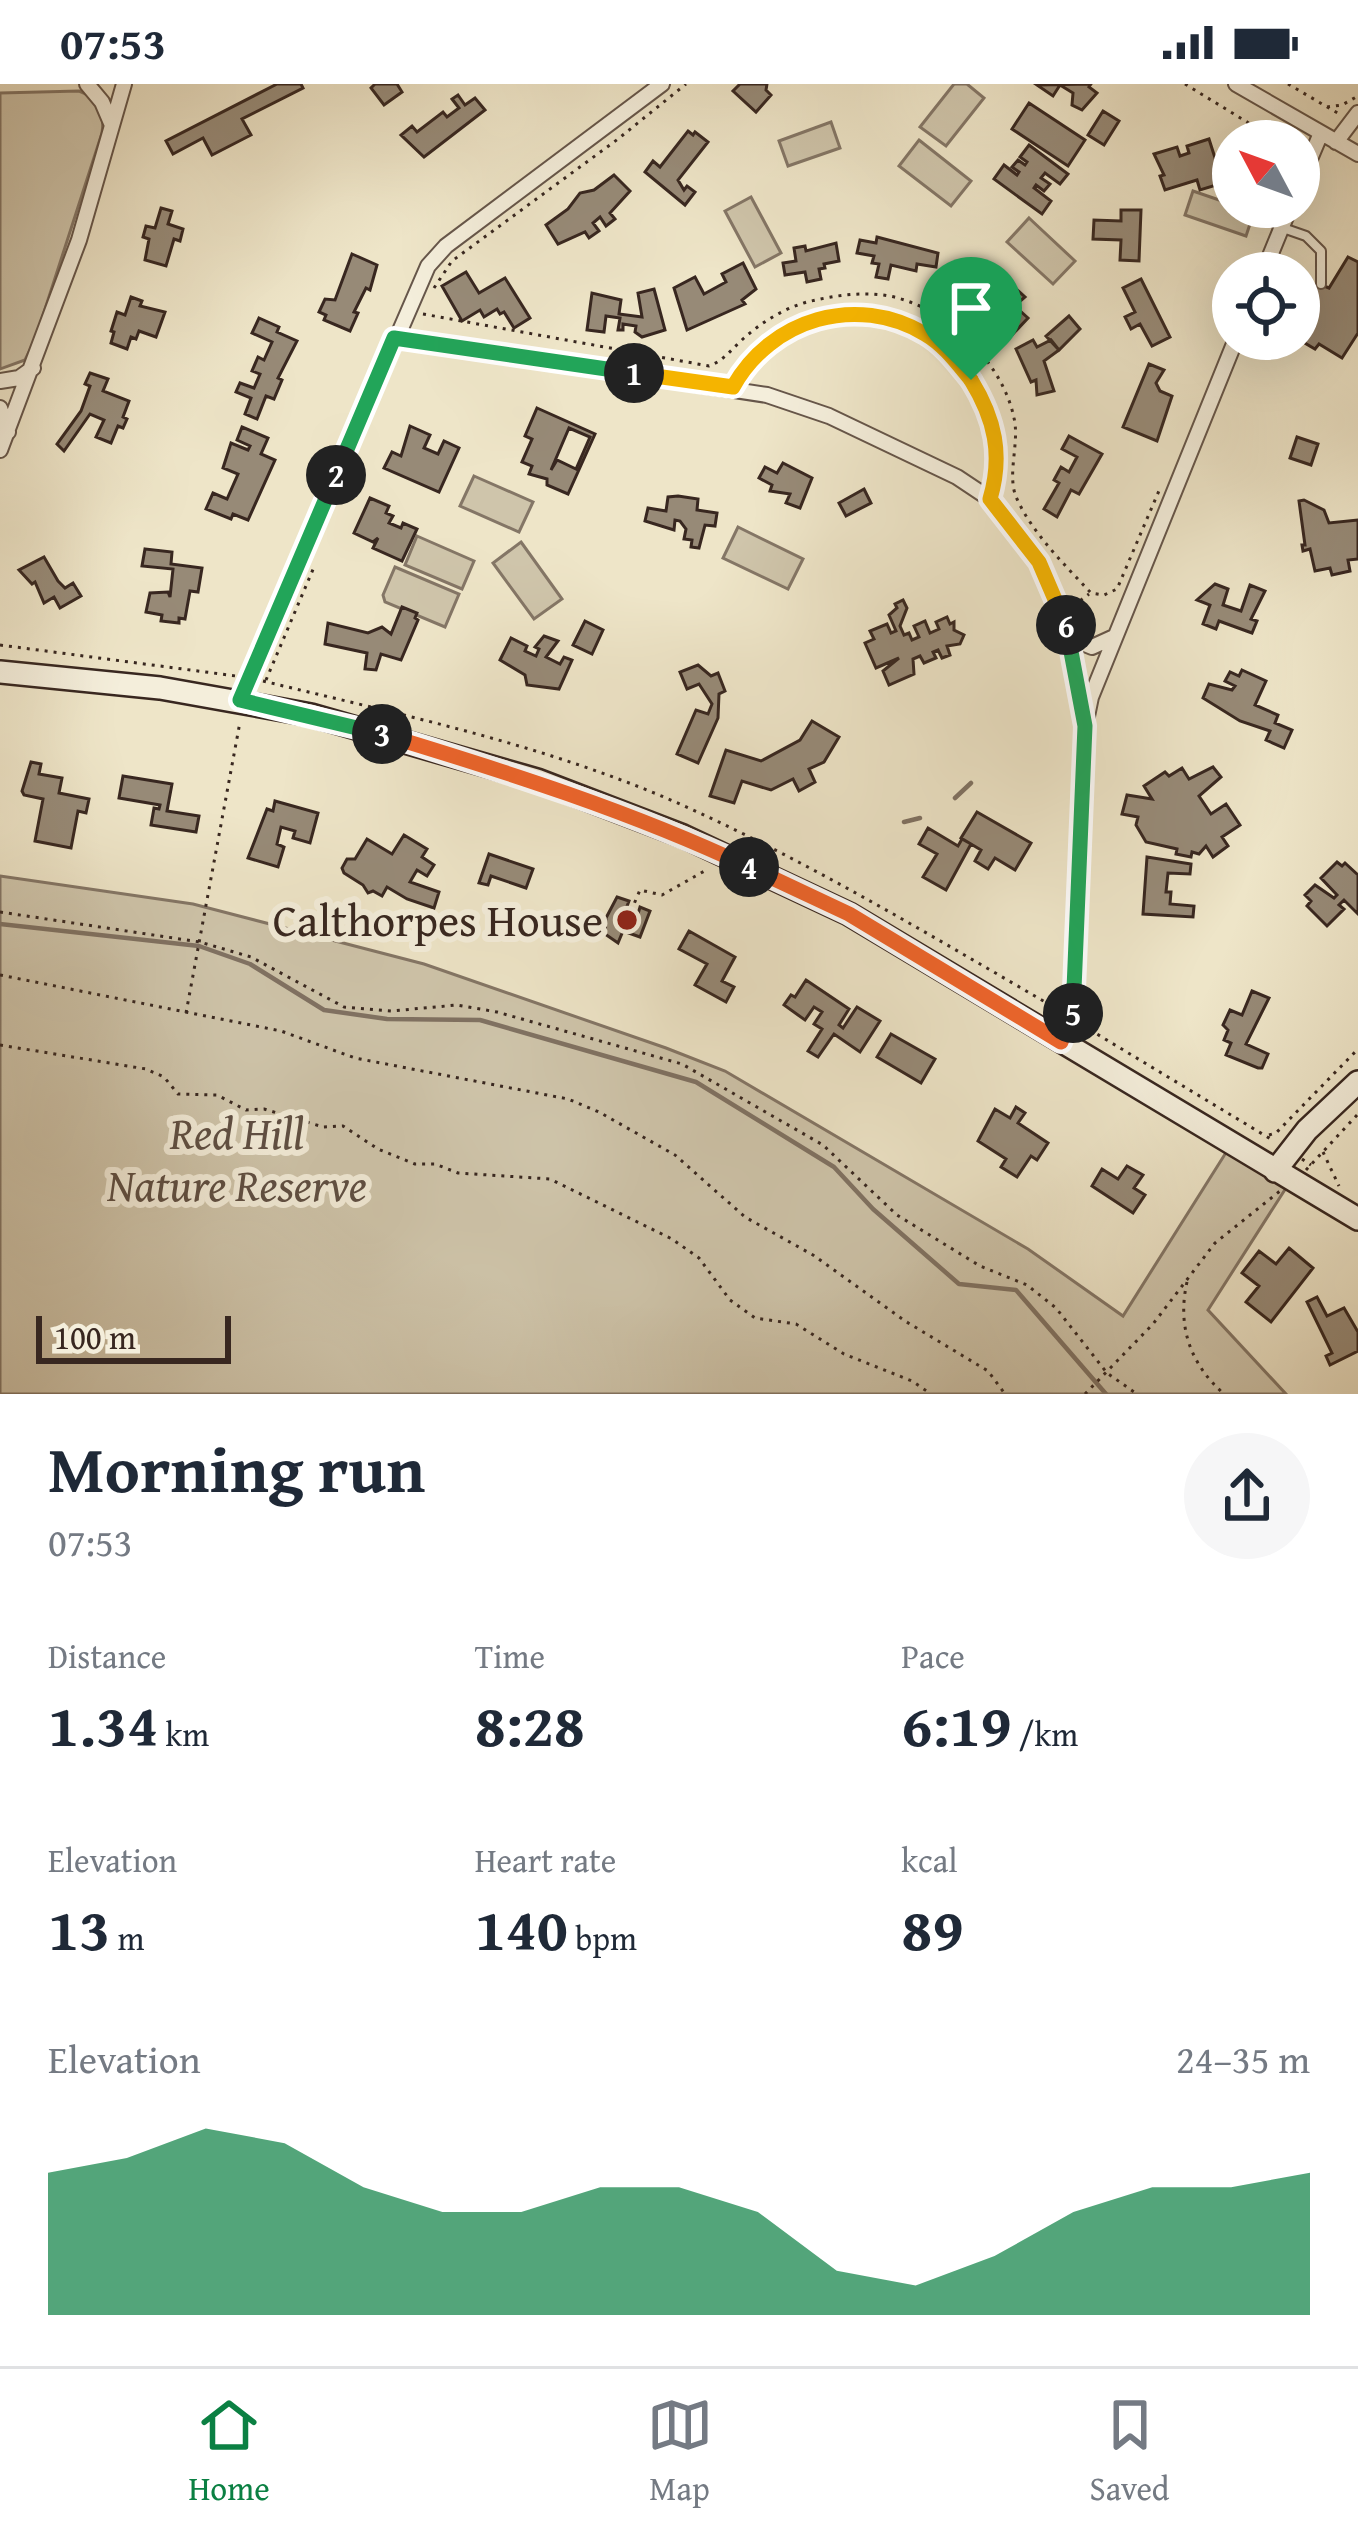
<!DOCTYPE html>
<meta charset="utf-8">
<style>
:root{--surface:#fff;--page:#f6f6f7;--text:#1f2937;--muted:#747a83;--line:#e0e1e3;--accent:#0b8043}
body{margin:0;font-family:"Gentium Book Plus",serif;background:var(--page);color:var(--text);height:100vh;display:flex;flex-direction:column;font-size:45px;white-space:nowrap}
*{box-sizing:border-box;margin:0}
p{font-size:39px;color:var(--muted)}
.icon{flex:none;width:66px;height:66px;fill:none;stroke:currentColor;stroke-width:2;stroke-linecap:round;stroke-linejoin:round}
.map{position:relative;height:1310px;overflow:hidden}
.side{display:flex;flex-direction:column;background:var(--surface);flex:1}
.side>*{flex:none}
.needle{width:78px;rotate:311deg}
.buttons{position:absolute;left:1212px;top:36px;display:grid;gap:24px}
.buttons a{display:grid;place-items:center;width:108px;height:108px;border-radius:50%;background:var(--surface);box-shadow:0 12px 48px #0002;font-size:60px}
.scale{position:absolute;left:36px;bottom:30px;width:195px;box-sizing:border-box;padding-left:12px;border:6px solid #382720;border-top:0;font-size:33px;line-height:42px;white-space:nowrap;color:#382720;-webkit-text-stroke:9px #f4eedb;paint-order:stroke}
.pin{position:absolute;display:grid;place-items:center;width:102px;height:102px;color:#fff;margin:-123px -51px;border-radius:50% 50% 50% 0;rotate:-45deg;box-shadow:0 0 12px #0007}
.pin .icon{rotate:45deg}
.km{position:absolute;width:60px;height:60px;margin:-30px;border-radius:50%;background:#222;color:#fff;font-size:33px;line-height:60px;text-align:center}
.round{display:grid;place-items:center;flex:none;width:126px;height:126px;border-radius:63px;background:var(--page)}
.head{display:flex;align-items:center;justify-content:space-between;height:204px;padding:0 48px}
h1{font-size:66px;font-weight:700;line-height:90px}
.stats{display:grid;grid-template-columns:repeat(3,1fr);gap:18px;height:204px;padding:12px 48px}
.stats div{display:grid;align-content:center}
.stats b{font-size:60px;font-weight:700}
.stats small{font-size:33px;font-weight:400}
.stats p{font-size:33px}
.chart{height:336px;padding:24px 48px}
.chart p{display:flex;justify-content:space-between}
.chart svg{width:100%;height:216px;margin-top:12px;fill:var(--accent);opacity:.7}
.status{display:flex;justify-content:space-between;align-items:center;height:84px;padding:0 60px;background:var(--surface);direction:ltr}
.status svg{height:33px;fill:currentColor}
.dock{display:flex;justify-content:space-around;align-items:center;height:168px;border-top:3px solid var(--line);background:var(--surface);font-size:33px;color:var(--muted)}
.dock a{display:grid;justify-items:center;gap:6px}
.dock .current{color:var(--accent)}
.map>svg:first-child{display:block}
.green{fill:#cfc5ab;stroke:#847666;stroke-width:3}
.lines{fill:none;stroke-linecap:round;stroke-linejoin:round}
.stream{stroke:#807263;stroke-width:4.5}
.building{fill:#978a77;stroke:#382720;stroke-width:3;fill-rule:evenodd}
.lane-casing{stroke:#66564a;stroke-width:12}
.street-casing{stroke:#66564a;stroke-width:18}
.secondary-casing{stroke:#382720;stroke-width:26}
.path{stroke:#382720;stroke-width:3;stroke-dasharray:3 6;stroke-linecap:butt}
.lane{stroke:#f4eedb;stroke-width:8}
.street{stroke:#f4eedb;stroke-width:14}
.secondary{stroke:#f4eedb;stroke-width:21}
.split-1-casing{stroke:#fff;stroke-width:24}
.split-2-casing{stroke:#fff;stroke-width:24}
.split-3-casing{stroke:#fff;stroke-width:24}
.split-4-casing{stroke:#fff;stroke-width:24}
.split-5-casing{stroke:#fff;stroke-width:24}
.split-6-casing{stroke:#fff;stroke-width:24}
.split-7-casing{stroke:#fff;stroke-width:24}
.split-1{stroke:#f5b400;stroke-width:15}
.split-2{stroke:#22a559;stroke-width:15}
.split-3{stroke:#22a559;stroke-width:15}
.split-4{stroke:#f0652b;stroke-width:15}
.split-5{stroke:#f0652b;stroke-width:15}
.split-6{stroke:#22a559;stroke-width:15}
.split-7{stroke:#f5b400;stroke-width:15}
.poi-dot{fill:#8f2418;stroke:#f4eedb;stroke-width:4.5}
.labels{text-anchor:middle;stroke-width:12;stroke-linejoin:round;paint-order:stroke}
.poi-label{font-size:45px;fill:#382720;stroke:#f4eedb;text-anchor:end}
.park-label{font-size:45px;font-style:italic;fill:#5e4e43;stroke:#f4eedb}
</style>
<div class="status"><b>07:53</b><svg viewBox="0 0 49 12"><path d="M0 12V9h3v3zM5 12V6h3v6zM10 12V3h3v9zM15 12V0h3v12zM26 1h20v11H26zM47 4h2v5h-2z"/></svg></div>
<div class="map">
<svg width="1358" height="1310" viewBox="0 0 1358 1310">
<rect width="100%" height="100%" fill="#eee5c8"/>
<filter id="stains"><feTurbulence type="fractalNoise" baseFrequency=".00167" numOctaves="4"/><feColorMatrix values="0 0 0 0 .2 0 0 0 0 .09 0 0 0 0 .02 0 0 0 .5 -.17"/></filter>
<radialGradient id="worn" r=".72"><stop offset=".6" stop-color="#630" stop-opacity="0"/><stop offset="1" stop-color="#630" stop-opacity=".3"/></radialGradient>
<path class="green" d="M954,0H967L984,14L946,62L920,43Z
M79,7C98,14 105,29 102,49L35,256L25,276L0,285V9Z
M831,38L840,64L788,82L779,57Z
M919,56L971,97L951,122L899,82Z
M1193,107L1254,128L1246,152L1185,131Z
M751,113L781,169L755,183L725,127Z
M1029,134L1075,177L1053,200L1007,158Z
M474,392L533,418L519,448L460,422Z
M738,443L803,475L788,505L723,474Z
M417,452L474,477L462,505L405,481Z
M521,458L562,515L534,535L493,479Z
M395,483L459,510L445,543L385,518L383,511Z
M0,792L193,820L424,880L666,964L725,987L1028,1165L1123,1232L1227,1067L1286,1104L1208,1226L1286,1310H0Z"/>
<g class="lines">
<path class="stream" d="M955,714L971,699
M904,738L920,734
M0,840L199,862L250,880L324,926L387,935L480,936L696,998L834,1083L873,1125L959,1200L1016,1206L1106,1310"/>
</g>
<path class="building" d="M277,0H301L303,4L242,35L251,51L212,71L203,54L173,70L166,57Z
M397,0L402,8L384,21L371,4L375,0Z
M740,0H767L766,6L771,11L756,28L733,7Z
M1091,0L1089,3L1097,9L1082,26L1072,21L1073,9L1060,1L1053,12L1037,1Z
M458,11L465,21L475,14L485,26L424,73L401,51L412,42L417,48L443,28L447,33L459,24L452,15Z
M1029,19L1085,56L1068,82L1012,45Z
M1103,27L1119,37L1104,61L1088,51Z
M688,47L693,51L695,48L708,58L678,96L684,106L687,102L695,108L685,121L645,88L653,77L660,83Z
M1209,55L1223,99L1200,106L1197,96L1165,106L1160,92L1164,91L1154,70L1177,63L1180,72L1189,69L1187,62Z
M1029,61L1068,90L1060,100L1045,89L1041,94L1050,100L1044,107L1036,101L1034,104L1051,117L1042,130L994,95L1004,81L1017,91L1019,88L1012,83L1018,76L1025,81L1027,78L1020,73Z
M614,91L630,107L610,129L615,135L606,142L600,133L593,139L599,147L589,154L585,148L558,160L546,141L568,125L580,109L594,106Z
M161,124L172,127L168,140L183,145L180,157L174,155L166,182L145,176L149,155L143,153L146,142L155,144Z
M1121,126H1141L1139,177L1120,176L1121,156L1093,155L1094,136L1121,137Z
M877,153L938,169L936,183L917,180L916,187L891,181L888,195L876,193L879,180L872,179L874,172L857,169L860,156L876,159Z
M836,159L839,177L824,180L825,184L819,185L821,195L807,198L805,188L785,191L783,179L796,177L794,164L805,162L806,167Z
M352,170L377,181L370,206L366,204L354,228L358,229L350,247L324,236L326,231L319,228L325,215L335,216Z
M1348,173L1358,178V249L1342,274L1319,260L1315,265L1298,255L1308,228L1303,225L1317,199L1329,204Z
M743,179L756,205L742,216L745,220L687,246L674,204L695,193L704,210L726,198L722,190Z
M991,181L1005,194L991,207L1000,215L1013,202L1025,213L1009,227L1013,230L1018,225L1028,234L1013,250L999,237L996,240L964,210Z
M466,188L479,209L505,194L530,234L514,244L504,228L500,230L497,225L484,233L480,226L462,237L442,202Z
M1141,195L1170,253L1152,262L1140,240L1131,245L1125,233L1135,228L1123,204Z
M654,205L665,246L642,253L635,248L636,242L623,240V246H618L620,234L606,232L604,248L587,246L592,209L621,216L619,230L642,233L638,209Z
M131,213L142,217L140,222L165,228L156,253L139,247L136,255L131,253L127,265L111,259L114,248L111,247L117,228L125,231Z
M1069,232L1080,245L1059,266L1046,252Z
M259,234L279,243L277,248L297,257L278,294L282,296L274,315L266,312L257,335L245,330L251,314L236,308L240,299L254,304L260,290L252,287L258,273L264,276L272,258L252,249Z
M1033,256L1037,263L1051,256L1059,266L1044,277L1054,307L1037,311L1036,296L1031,298L1016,265Z
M1149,280L1164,286L1156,299L1160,307L1172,312L1157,357L1123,343Z
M90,289L108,295L103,307L129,317L123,333L127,335L123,344L118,342L111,359L96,353L104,336L90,330L64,367L57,360L81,327L90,302L85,300Z
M537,324L595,350L568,410L547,401V395L529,390L532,382L522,378L532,355L525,352ZM569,344L590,353L576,385L557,376L551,386Z
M410,342L430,351L424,364L438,370L444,357L459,364L439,408L384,384L392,368L401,372Z
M242,343L268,354L261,370L275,376L248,436L233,430L231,435L206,425L213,409L227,415L238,390L223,384L231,359L248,366L250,362L237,356Z
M1069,352L1102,370L1079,410L1071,406L1057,433L1044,425L1059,399L1054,396L1061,383L1069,388L1077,373L1062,365Z
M1297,353L1318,360L1311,381L1290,374Z
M783,379L812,394L800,424L786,419L790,410L770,407L772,401L759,394L765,383L777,389Z
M864,405L871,419L846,432L839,419Z
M678,412L698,415L697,426L717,429L715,442L705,441L699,464L691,463L692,456L684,455L686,445L680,437L675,436L674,446L645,437L648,424L666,427L668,413Z
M370,414L389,422L386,429L393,432L389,439L401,444L403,439L417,445L402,477L373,464L378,454L373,458L354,449Z
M1304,416L1324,426L1329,439L1358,436V475L1348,476L1350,487L1332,491L1330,484L1315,487L1310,465L1303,467L1302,461H1305L1299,417Z
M145,465L172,468L171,480L202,484L198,508L190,507L185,535L179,534V539L161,537L162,531L146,528L150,509L168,508L170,513L173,485L142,482Z
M44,473L58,497L65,504L73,499L81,512L60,524L54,513L44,519L35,498L32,500L19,486Z
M1215,500L1228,505L1223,521L1241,527L1250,501L1265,507L1251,535L1257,537L1252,549L1219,537L1216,545L1203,540L1210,521L1197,516Z
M903,516L907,524L900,542L904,551L909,549L912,556L919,553L914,542L925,537L930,549L939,545L936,538L947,533L950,540L954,538V546L964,551L960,560L947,562L950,571L942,574L938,566L933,568L936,574L924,579L920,572L913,575L914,590L889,601L883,587L899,574L876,584L865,559L874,555L870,547L887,540L891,549L896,547L889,531L897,524L895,520Z
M402,523L417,529L415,534L418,536L401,576L381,570L376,586L365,585L367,569L325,560L328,539L368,549L382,543L391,550Z
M585,537L603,546L592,570L573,561Z
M544,552L558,557L546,573L560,580L564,573L572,576L559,605L527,601L525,591L500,576L511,554L527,562L525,567L536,572L539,565L535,563Z
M698,581L711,592L718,589L725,607L719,610L718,634L698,679L677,670L696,626L708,630L712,620L699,600L687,605L680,588Z
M1242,586L1266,597L1255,621L1278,631L1275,639L1292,646L1284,664L1266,656L1270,647L1240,637L1203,614L1209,600L1232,606L1235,602L1225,597L1230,588L1239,592Z
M812,637L839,653L824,678L809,685L815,698L799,707L793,695L771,706L742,697L734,719L710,712L726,666L761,677L800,656Z
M31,678L41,680L39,690L62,694L59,709L89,715L86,729L78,727L71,764L35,757L43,715L24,711L22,707Z
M1213,683L1221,693L1199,712L1211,730L1226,720L1240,741L1222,753L1228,762L1213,773L1206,762L1199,770L1192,768L1191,773L1176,770L1177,765L1146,758L1136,741L1138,733L1122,730L1127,711L1152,715L1144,702L1165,688L1169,692L1182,684L1189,695Z
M123,692L172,700L167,727L199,732L196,748L151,741L154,724L159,725L160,721L119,714Z
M275,717L318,729L310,759L293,754L295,747L281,743L277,760L284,763L278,783L248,774L267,725L273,727Z
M977,728L1031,759L1015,786L995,774L988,785L975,777L981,766L961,754Z
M928,744L958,762L962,755L971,760L946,806L923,793L937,770L919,760Z
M404,751L427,765L422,773L434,781L427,792L417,786L410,798L439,808L434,824L407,815L387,803L382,812L373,807L368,809L363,801L344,789L342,784L347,775H355L367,755L392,770Z
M489,770L533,785L526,804L491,792L488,801L479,799Z
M1147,773L1191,780L1190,790L1168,789L1166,808H1171L1170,820L1194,822L1193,833L1143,830Z
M1337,778L1342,782L1345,779L1358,791V830L1344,816L1339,821L1344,825L1327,842L1307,822L1311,817L1305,811L1315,801L1334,814L1337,811L1321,794Z
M617,813L629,817L626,825L638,830L640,823L650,827L640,853L623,847L618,859L605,850L606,834Z
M689,847L735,873L722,897L734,903L726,918L695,901L707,880L679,865Z
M806,896L849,925L839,941L843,944L857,923L880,937L860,968L834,950L818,973L808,967L822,945L814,940L822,928L814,923L805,936L784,921L791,911L795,913Z
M1252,907L1269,914L1246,960L1268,970L1262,984H1258L1226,971L1231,959L1224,956L1228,946L1223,941L1230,926L1242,931Z
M891,950L935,975L921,999L877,973Z
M1016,1023L1025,1029L1018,1039L1048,1059L1037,1076L1031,1072L1017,1093L1001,1083L1006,1075L978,1057L995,1025L1010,1034Z
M1127,1082L1143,1091L1134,1104L1145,1111L1133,1129L1092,1102L1102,1085L1118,1095Z
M1289,1164L1313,1184L1271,1238L1246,1218L1259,1202L1242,1189L1259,1167L1276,1180Z
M1317,1213L1327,1232L1344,1224L1358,1248V1267L1330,1281L1326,1272L1332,1269L1307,1218Z"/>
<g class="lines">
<g class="lane-casing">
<path id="lane" d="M1283,144L1306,152L1321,167V200
M1299,229L1305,227"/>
</g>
<g class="street-casing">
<path id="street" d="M87,0L102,18L111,39
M1236,0L1358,70
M1336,58L1358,29
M1299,101L1321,49
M1263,189L1290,123
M395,254L767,311L829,332L957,393L990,415L1039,478L1070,554L1085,642
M0,297L19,294L33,284
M733,303C815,153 1038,259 990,415
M0,324L8,348
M0,366L79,156L124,0
M1070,554L1092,563L1114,553
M240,616L428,182L446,162L662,0
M1061,958L1074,922L1085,642L1091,613L1236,255"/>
</g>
<g class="secondary-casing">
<path id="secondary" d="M0,588L160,604L311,631L537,696L683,752L849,830L1358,1135
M1275,1087L1307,1046L1358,998"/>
</g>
<path class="path" d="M1185,0L1278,57
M1288,0L1341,31
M1327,23L1342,21L1358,12
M434,204L452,177L618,55L686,0
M423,230L709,282C723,277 732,265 744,254C762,238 783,225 807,218C836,211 869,206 898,214C951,229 1003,280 1014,334C1020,359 1006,392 1017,415C1033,450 1065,481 1091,509L1104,511L1117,505L1161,402
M1223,249L1233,226
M1073,522L1089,510
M0,561L236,592
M266,596L314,483
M263,597C406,632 556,663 691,725C818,783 938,856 1059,926
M631,827L640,806L662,811L708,785
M0,828L200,858L251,873L344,923L391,927L457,921L497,928L682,980L823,1061L897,1131L980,1182L1027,1201L1056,1224L1107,1289L1137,1310
M0,891L281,947L355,974L568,1015L599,1028L675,1071L745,1133L813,1171L905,1237L988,1287L1005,1310
M186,929L240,638
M1082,941L1274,1057
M0,961L146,985L164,993L178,1010L217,1011L246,1026L264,1025L323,1043L343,1042L378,1065L415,1080H435L458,1089L550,1095L672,1155L699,1174L730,1216L755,1234L796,1240L844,1270L912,1297L931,1310
M1269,1051L1276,1049L1358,965
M1323,1068L1339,1102
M1302,1075L1311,1081
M1306,1086L1358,1030
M1187,1198C1177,1242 1190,1280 1224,1310
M1085,1310L1153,1240L1215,1159L1280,1107"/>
<use href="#lane" class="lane"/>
<use href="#street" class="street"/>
<use href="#secondary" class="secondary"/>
</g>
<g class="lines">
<g class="split-1-casing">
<path id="split-1" d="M634,289L733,303C771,235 856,209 925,250C944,261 957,279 971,296"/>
</g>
<g class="split-2-casing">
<path id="split-2" d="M336,391L394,254L634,289"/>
</g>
<g class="split-3-casing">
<path id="split-3" d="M336,391L240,616L382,650"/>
</g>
<g class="split-4-casing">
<path id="split-4" d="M382,650C507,688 630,727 749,783"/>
</g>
<g class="split-5-casing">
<path id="split-5" d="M749,783L849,830L1061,958L1073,929"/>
</g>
<g class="split-6-casing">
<path id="split-6" d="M1066,541L1085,642L1073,929"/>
</g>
<g class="split-7-casing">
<path id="split-7" d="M971,296C995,335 1003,371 990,415L1039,478L1066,541"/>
</g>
<use href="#split-1" class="split-1"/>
<use href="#split-2" class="split-2"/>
<use href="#split-3" class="split-3"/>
<use href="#split-4" class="split-4"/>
<use href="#split-5" class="split-5"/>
<use href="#split-6" class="split-6"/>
<use href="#split-7" class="split-7"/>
</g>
<circle class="poi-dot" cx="627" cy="836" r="12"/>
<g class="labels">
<g class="poi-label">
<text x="603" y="852">Calthorpes House</text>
</g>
<g class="park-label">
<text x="237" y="1065">Red Hill<tspan x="237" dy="52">Nature Reserve</tspan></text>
</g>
</g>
<rect width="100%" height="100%" filter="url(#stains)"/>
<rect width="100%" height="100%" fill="url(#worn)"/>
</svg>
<div class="buttons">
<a><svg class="needle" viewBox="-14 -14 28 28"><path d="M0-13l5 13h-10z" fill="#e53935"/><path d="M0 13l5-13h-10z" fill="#747a83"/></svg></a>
<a><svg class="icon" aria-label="locate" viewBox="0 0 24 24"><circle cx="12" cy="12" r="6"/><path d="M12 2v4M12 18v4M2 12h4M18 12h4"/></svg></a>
</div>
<div class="scale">100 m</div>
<div class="pin" style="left:971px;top:296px;background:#1e9e55"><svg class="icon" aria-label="arrive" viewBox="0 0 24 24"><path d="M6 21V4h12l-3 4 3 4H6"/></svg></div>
<b class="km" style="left:634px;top:289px">1</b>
<b class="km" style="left:336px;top:391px">2</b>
<b class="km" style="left:382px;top:650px">3</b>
<b class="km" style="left:749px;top:783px">4</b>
<b class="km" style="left:1073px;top:929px">5</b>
<b class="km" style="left:1066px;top:541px">6</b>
</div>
<section class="side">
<div class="head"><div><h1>Morning run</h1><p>07:53</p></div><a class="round"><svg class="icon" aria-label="share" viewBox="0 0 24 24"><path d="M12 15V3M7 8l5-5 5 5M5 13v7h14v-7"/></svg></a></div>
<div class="stats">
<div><p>Distance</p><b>1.34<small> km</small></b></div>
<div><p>Time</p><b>8:28</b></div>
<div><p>Pace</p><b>6:19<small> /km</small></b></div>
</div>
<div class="stats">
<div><p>Elevation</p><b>13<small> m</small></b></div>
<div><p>Heart rate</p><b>140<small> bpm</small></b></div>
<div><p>kcal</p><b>89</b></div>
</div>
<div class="chart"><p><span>Elevation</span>24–35 m</p>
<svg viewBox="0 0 160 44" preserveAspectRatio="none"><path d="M0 44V15L10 12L20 6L30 9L40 18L50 23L60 23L70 18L80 18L90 23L100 35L110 38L120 32L130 23L140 18L150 18L160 15V44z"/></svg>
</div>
</section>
<nav class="dock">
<a class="current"><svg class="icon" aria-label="home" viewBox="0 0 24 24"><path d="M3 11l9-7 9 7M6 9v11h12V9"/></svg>Home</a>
<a><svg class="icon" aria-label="map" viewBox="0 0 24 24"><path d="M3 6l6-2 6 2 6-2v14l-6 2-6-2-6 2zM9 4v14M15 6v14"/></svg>Map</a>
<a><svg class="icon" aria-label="saved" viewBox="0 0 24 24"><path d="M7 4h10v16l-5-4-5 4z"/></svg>Saved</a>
</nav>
